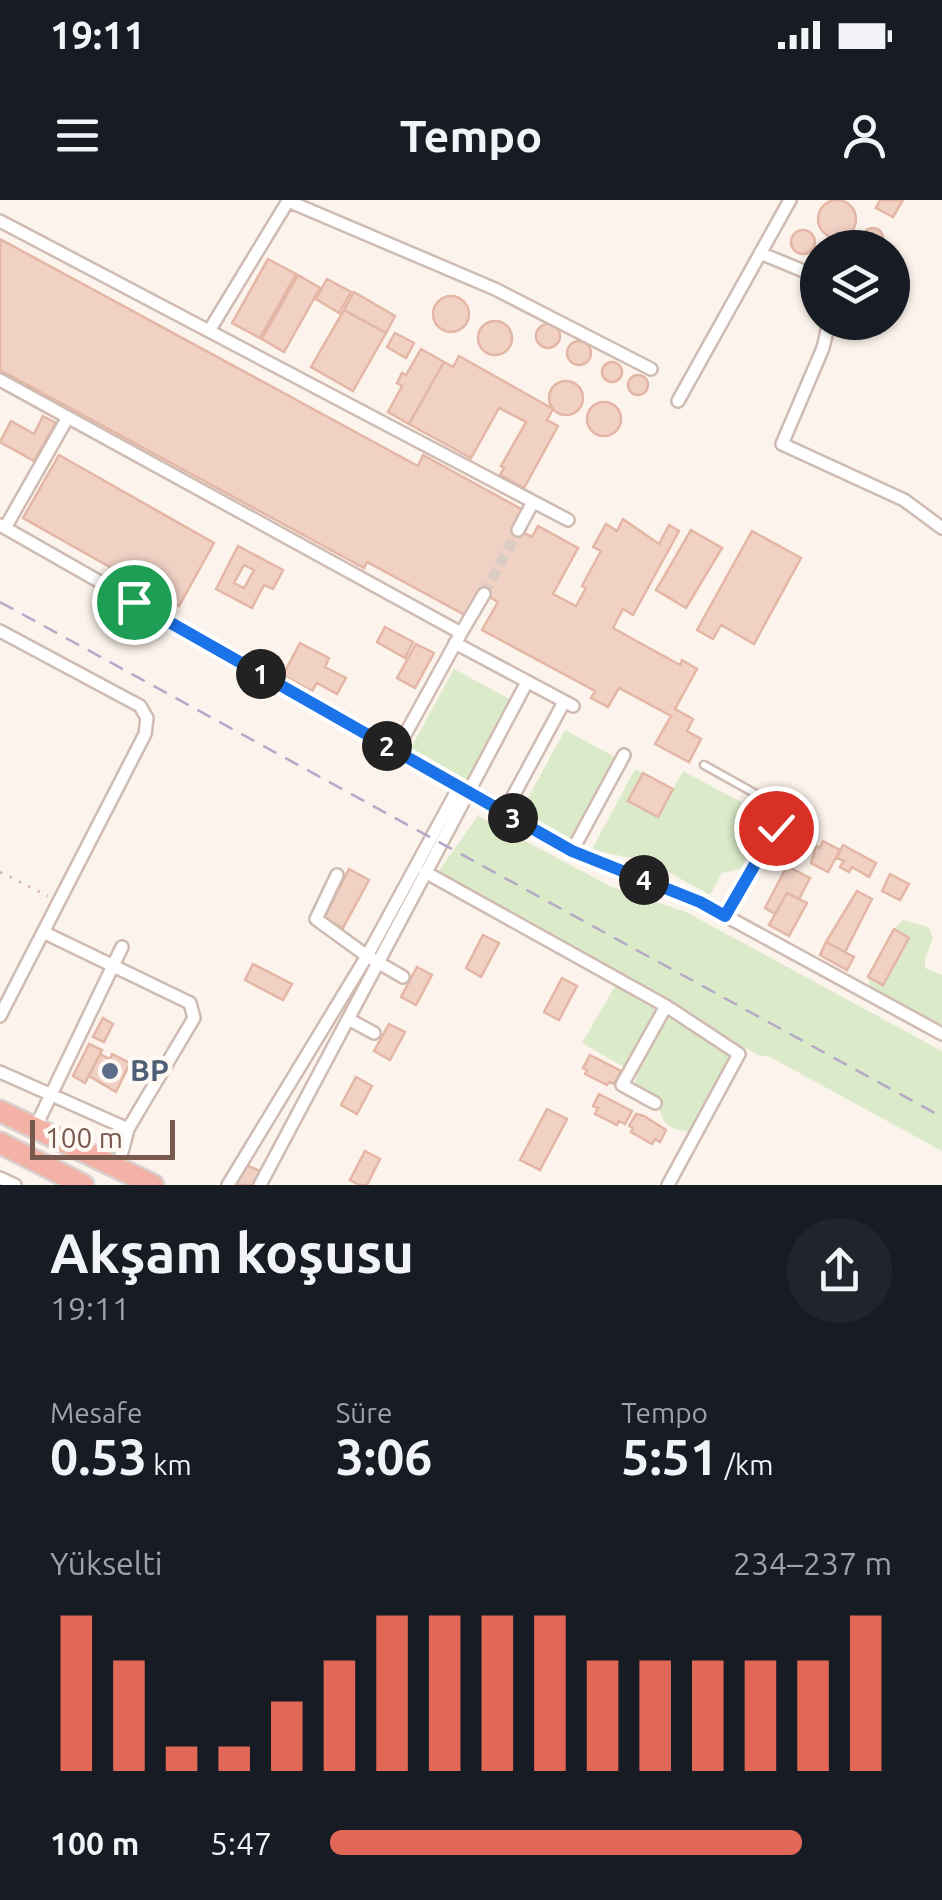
<!DOCTYPE html>
<html lang="tr">
<meta charset="utf-8">
<style>
:root{--surface:#171b24;--page:#20242c;--text:#f1f3f6;--muted:#9ea1a6;--accent:#e16756}
body{margin:0;font-family:Ubuntu,sans-serif;background:var(--page);color:var(--text);height:100vh;display:flex;flex-direction:column;font-size:38px;white-space:nowrap}
*{box-sizing:border-box;margin:0}
p{font-size:32px;color:var(--muted)}
.icon{flex:none;width:55px;height:55px;fill:none;stroke:currentColor;stroke-width:2;stroke-linecap:round;stroke-linejoin:round}
.map{position:relative;height:985px;overflow:hidden}
.side{display:flex;flex-direction:column;background:var(--surface);flex:1}
.side>*{flex:none}
.tools{position:absolute;left:800px;top:30px;display:grid;gap:20px}
.tools a{display:grid;place-items:center;width:110px;height:110px;border-radius:50%;background:var(--surface);box-shadow:0 2px 8px #0004;font-size:50px}
.scale{position:absolute;left:30px;bottom:25px;width:145px;box-sizing:border-box;padding-left:10px;border:5px solid #78594e;border-top:0;font-size:28px;line-height:35px;white-space:nowrap;color:#78594e;-webkit-text-stroke:8px #fff9f3;paint-order:stroke}
.pin{position:absolute;display:grid;place-items:center;width:85px;height:85px;color:#fff;margin:-42px;border:5px solid #fff;border-radius:50%;box-shadow:0 2px 10px #0007}
.km{position:absolute;width:50px;height:50px;margin:-25px;border-radius:50%;background:#222;color:#fff;font-size:28px;line-height:50px;text-align:center}
.round{display:grid;place-items:center;flex:none;width:105px;height:105px;border-radius:52px;background:var(--page)}
.overview{display:flex;align-items:center;justify-content:space-between;height:170px;padding:0 50px}
h1{font-size:55px;font-weight:700;line-height:75px}
.stats{display:grid;grid-template-columns:repeat(3,1fr);gap:15px;height:170px;padding:10px 50px}
.stats div{display:grid;align-content:center}
.stats b{font-size:50px;font-weight:700}
.stats small{font-size:28px;font-weight:400}
.stats p{font-size:28px}
.chart{height:280px;padding:20px 50px}
.chart p{display:flex;justify-content:space-between}
.chart svg{width:100%;height:180px;margin-top:10px;stroke:var(--accent);stroke-width:6}
ul{padding:0 50px;list-style:none;font-size:32px}
li{display:grid;grid-template-columns:160px 120px 1fr;align-items:center;height:75px}
li i{height:25px;border-radius:12px;background:var(--accent)}
.status{display:flex;justify-content:space-between;align-items:center;height:70px;padding:0 50px;background:var(--surface);direction:ltr}
.status svg{height:28px;fill:currentColor}
header{display:flex;justify-content:space-between;align-items:center;height:130px;padding:0 50px;background:var(--surface);font-size:45px;font-weight:700}
.map>svg:first-child{display:block}
.green{fill:#dbebca}
.building{fill:#f1d1c4;stroke:#e3b6a5;stroke-width:2.5;fill-rule:evenodd}
.lines{fill:none;stroke-linecap:round;stroke-linejoin:round}
.street-tunnel{stroke:#dbcdc4;stroke-width:11;stroke-dasharray:11 5.5;stroke-linecap:butt}
.lane-casing{stroke:#cfbbb1;stroke-width:11}
.street-casing{stroke:#cfbbb1;stroke-width:16}
.highway-casing{stroke:#d9d1cd;stroke-width:25}
.path{stroke:#d7b4a7;stroke-width:2.5;stroke-dasharray:2.5 8;stroke-linecap:butt}
.lane{stroke:#fff;stroke-width:6}
.street{stroke:#fff;stroke-width:11}
.highway{stroke:#f4b2a6;stroke-width:20}
.rail{stroke:#b6a9c8;stroke-width:2.5;stroke-dasharray:15 10;stroke-linecap:butt}
.route-casing{stroke:#fff;stroke-width:20}
.route{stroke:#1a73e8;stroke-width:12}
.service-dot{fill:#5c6f8a;stroke:#fff9f3;stroke-width:4}
.labels{text-anchor:middle;stroke-width:9;stroke-linejoin:round;paint-order:stroke}
.service-label{font-size:30px;font-weight:bold;fill:#4e5e75;stroke:#fff9f3;text-anchor:start}
</style>
<div class="status"><b>19:11</b><svg viewBox="0 0 49 12"><path d="M0 12V9h3v3zM5 12V6h3v6zM10 12V3h3v9zM15 12V0h3v12zM26 1h20v11H26zM47 4h2v5h-2z"/></svg></div>
<header><svg class="icon" aria-label="menu" viewBox="0 0 24 24"><path d="M4 6h16M4 12h16M4 18h16"/></svg>Tempo<svg class="icon" aria-label="person" viewBox="0 0 24 24"><circle cx="12" cy="8" r="4"/><path d="M4 21q1-7 8-7t8 7"/></svg></header>
<div class="map">
<svg width="942" height="985" viewBox="0 0 942 985">
<rect width="100%" height="100%" fill="#fcf4ec"/>
<path class="green" d="M454,469L513,501L466,587L407,555Z
M565,530L615,557L568,642L518,616Z
M635,569L643,573L658,616L683,571L769,617L741,669L722,673L710,695L646,660L591,651Z
M478,616L612,687L686,712L942,851V951L770,857L758,855L437,673Z
M903,720L929,727L933,739L925,759V768L942,775V829L871,790L868,777L884,784L909,738L894,729Z
M615,786L738,856L698,925L689,931L677,930L665,923L655,901L632,888L638,875L582,843Z"/>
<path class="building" d="M818 19a19 19 0 1 1 38 0a19 19 0 1 1-38 0Z
M880,0H903L893,17L876,8Z
M863 38a10 10 0 1 1 20 0a10 10 0 1 1-20 0Z
M791 42a12 12 0 1 1 24 0a12 12 0 1 1-24 0Z
M0,39L418,266L423,255L523,310L513,327L532,337L538,326L578,348L553,394L576,406L586,388L582,386L601,351L593,347L606,324L617,331L623,319L659,344L669,325L679,331L633,415L623,409L613,428L680,465L682,460L697,469L675,509L693,519L687,531L701,539L689,562L655,544L671,516L619,488L608,507L591,498L595,491L482,430L498,402L479,391L465,415L367,362L364,368L0,170Z
M268,59L296,74L260,138L232,123Z
M298,75L320,88L284,152L262,139Z
M327,79L351,92L339,113L316,99Z
M354,92L395,116L386,133L344,110Z
M433 114a18 18 0 1 1 36 0a18 18 0 1 1-36 0Z
M344,110L386,133L353,191L311,167Z
M478 138a17 17 0 1 1 34 0a17 17 0 1 1-34 0Z
M536 136a12 12 0 1 1 24 0a12 12 0 1 1-24 0Z
M395,133L414,143L406,158L387,147Z
M567 153a12 12 0 1 1 24 0a12 12 0 1 1-24 0Z
M421,149L444,162L409,224L388,212L402,186L397,183L402,173L406,175Z
M459,156L553,209L547,220L558,226L524,288L500,275L504,268L501,266L526,222L499,208L471,258L409,224L444,162L453,167Z
M602 172a10 10 0 1 1 20 0a10 10 0 1 1-20 0Z
M628 185a10 10 0 1 1 20 0a10 10 0 1 1-20 0Z
M549 198a17 17 0 1 1 34 0a17 17 0 1 1-34 0Z
M587 219a17 17 0 1 1 34 0a17 17 0 1 1-34 0Z
M43,216L56,223L34,261L0,242L11,221L34,234Z
M59,255L214,343L179,406L23,318Z
M691,330L722,348L686,408L656,390Z
M752,331L801,358L754,444L721,425L713,439L697,430Z
M238,346L283,370L273,389L264,385L252,408L216,389ZM244,365L254,370L244,388L234,383Z
M385,427L413,442L405,458L377,442Z
M300,443L329,458L325,467L346,478L337,494L317,483L312,491L283,475Z
M416,444L434,453L415,488L397,478Z
M643,573L673,589L658,617L628,601Z
M823,641L840,650L828,672L811,663L816,646L820,648Z
M843,645L876,663L869,677L852,667L849,672L840,667L844,661L837,658Z
M787,666L810,678L799,699L787,693L775,714L765,708Z
M349,669L369,680L343,728L324,718Z
M890,674L909,684L900,700L882,691Z
M857,691L872,699L845,752L826,742Z
M787,693L807,703L789,736L769,725Z
M894,729L909,738L883,785L868,777Z
M483,735L499,743L481,777L466,768Z
M826,742L854,757L847,770L820,755Z
M253,764L292,784L283,800L245,780Z
M417,767L432,775L416,805L401,797Z
M562,778L577,786L559,820L544,812Z
M103,818L113,824L104,842L93,837Z
M389,824L405,832L390,860L374,851Z
M89,844L102,850L85,883L73,876Z
M100,854L110,859L112,854L130,863L116,892L89,876Z
M590,855L621,871L614,884L609,882L607,885L585,874L587,870L583,868Z
M356,877L372,886L357,914L341,905Z
M599,894L632,911L625,924L619,921L617,925L595,914L598,908L593,906Z
M547,909L567,919L540,970L520,960Z
M636,914L644,916L666,930L660,942L655,939L652,944L631,932L633,928L629,926Z
M365,951L380,959L367,985H359L350,980Z
M246,965L260,971L253,985H236Z"/>
<g class="lines">
<path class="street-tunnel" d="M484,394L518,330"/>
<g class="lane-casing">
<path id="lane" d="M704,565L774,604L778,614L777,627L725,716"/>
</g>
<g class="street-casing">
<path id="street" d="M0,21L568,320
M760,53L818,77
M829,122L823,148L782,244L904,300L942,328
M209,131L288,1L495,89L651,169
M0,180L461,433L396,551L392,549
M678,201L790,0
M0,325L572,651L700,702L942,834
M5,328L68,217
M518,330L533,302
M0,431L140,506L147,518L145,534L0,816
M461,433L484,394
M455,443L573,506
M504,613L564,502
M572,651L624,555
M425,672L666,806L739,854L668,985
M337,675L316,719L367,756L403,777
M43,732L190,803L194,818L128,929L118,967
M348,819L374,833
M0,872L128,929
M655,903L622,885L666,806
M35,928L122,747
M0,978L15,985
M228,985L367,756L459,587
M260,985L527,482"/>
</g>
<g class="highway-casing">
<path id="highway" d="M0,911L153,985
M0,943L83,985"/>
</g>
<path class="path" d="M0,672L48,696"/>
<use href="#lane" class="lane"/>
<use href="#street" class="street"/>
<use href="#highway" class="highway"/>
<path class="rail" d="M0,402L942,917"/>
</g>
<g class="lines">
<g class="route-casing">
<path id="route" d="M134,402L572,651L700,702L725,716L776,628"/>
</g>
<use href="#route" class="route"/>
</g>
<circle class="service-dot" cx="110" cy="871" r="10"/>
<g class="labels">
<g class="service-label">
<text x="130" y="881">BP</text>
</g>
</g>
</svg>
<div class="tools">
<a><svg class="icon" aria-label="layers" viewBox="0 0 24 24"><path d="M12 4l9 5-9 5-9-5zM3 14l9 5 9-5"/></svg></a>
</div>
<div class="scale">100 m</div>
<div class="pin" style="left:134px;top:402px;background:#1e9e55"><svg class="icon" aria-label="arrive" viewBox="0 0 24 24"><path d="M6 21V4h12l-3 4 3 4H6"/></svg></div>
<div class="pin" style="left:776px;top:628px;background:#d93025"><svg class="icon" aria-label="check" viewBox="0 0 24 24"><path d="M5 12l5 5 9-10"/></svg></div>
<b class="km" style="left:261px;top:474px">1</b>
<b class="km" style="left:387px;top:546px">2</b>
<b class="km" style="left:513px;top:618px">3</b>
<b class="km" style="left:644px;top:680px">4</b>
</div>
<section class="side">
<div class="overview"><div><h1>Akşam koşusu</h1><p>19:11</p></div><a class="round"><svg class="icon" aria-label="share" viewBox="0 0 24 24"><path d="M12 15V3M7 8l5-5 5 5M5 13v7h14v-7"/></svg></a></div>
<div class="stats">
<div><p>Mesafe</p><b>0.53<small> km</small></b></div>
<div><p>Süre</p><b>3:06</b></div>
<div><p>Tempo</p><b>5:51<small> /km</small></b></div>
</div>
<div class="chart"><p><span>Yükselti</span>234–237 m</p>
<svg viewBox="0 0 160 44" preserveAspectRatio="none"><path d="M5 44V6M15 44V17M25 44V38M35 44V38M45 44V27M55 44V17M65 44V6M75 44V6M85 44V6M95 44V6M105 44V17M115 44V17M125 44V17M135 44V17M145 44V17M155 44V6"/></svg>
</div>
<ul>
<li><b>100 m</b>5:47<i style="width:84%"></i></li>
</ul>
</section>
